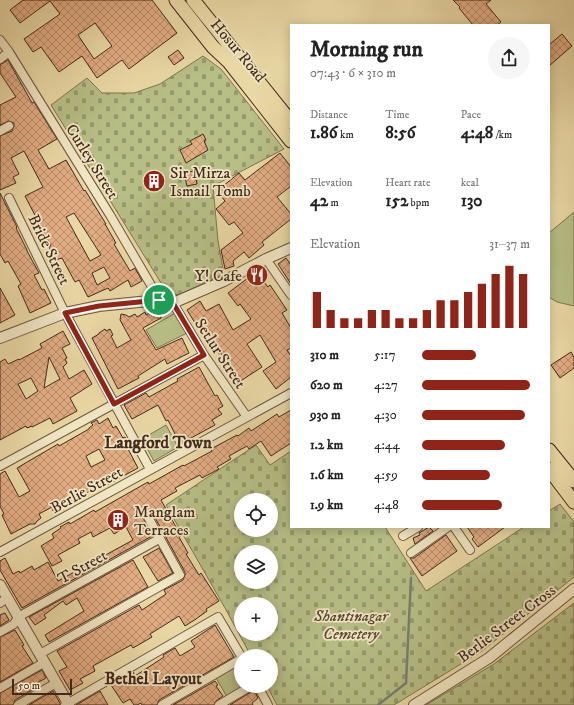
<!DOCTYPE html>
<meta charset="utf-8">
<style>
:root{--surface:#fff;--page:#f6f6f6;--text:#222;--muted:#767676;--accent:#8f2418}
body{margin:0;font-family:"IM FELL DW Pica",serif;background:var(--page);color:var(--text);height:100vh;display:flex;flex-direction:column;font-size:15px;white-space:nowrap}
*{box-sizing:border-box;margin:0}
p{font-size:13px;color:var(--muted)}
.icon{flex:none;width:22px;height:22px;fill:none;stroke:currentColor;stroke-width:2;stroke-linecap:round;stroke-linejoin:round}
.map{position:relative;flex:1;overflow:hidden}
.details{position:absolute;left:290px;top:24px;width:260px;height:504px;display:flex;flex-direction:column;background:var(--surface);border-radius:0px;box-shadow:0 2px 10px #0003}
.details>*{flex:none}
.fabs{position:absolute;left:234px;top:493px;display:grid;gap:8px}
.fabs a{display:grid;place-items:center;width:44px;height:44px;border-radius:50%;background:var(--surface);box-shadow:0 2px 10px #0003;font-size:20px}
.scale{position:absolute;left:12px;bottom:10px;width:60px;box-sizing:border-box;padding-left:4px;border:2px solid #442a1c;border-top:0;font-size:11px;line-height:14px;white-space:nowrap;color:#442a1c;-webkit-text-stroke:3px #f1e6c4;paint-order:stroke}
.pin{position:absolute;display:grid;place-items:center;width:34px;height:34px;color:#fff;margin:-17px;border:2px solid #fff;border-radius:50%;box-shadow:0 1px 4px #0007}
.round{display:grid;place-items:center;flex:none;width:42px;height:42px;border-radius:21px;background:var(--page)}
.headline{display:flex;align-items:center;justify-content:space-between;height:68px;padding:0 20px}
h1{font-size:22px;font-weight:800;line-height:30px}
.stats{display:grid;grid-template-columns:repeat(3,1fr);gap:6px;height:68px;padding:4px 20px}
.stats div{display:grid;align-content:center}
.stats b{font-size:17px;font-weight:800}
.stats small{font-size:11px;font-weight:400}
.stats p{font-size:11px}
.chart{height:112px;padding:8px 20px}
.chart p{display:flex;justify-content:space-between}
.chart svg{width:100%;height:72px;margin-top:4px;stroke:var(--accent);stroke-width:6}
ul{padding:0 20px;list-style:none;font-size:13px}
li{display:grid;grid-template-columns:64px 48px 1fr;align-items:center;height:30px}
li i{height:10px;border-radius:5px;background:var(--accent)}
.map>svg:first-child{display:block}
.green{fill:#b7be86;stroke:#7e7451}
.cemetery{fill:url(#cemetery-stones);stroke:#7e7451;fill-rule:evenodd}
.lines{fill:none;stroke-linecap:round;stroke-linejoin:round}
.stream{stroke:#777f74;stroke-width:2.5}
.building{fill:url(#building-cross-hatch);stroke:#442a1c;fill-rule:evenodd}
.minor-casing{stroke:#6d563e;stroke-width:10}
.tertiary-casing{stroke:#6d563e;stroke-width:12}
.primary-casing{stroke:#442a1c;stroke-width:15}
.minor{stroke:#f1e6c4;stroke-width:8}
.tertiary{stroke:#f1e6c4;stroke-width:10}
.primary{stroke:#e9d8a5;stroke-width:13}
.route-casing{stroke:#fff;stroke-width:8}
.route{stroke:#8f2418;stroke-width:5}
.labels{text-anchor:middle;stroke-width:3.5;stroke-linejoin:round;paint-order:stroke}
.street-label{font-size:16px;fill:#442a1c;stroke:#f1e6c4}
.poi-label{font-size:16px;fill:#442a1c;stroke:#f1e6c4;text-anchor:start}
.park-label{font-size:16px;font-style:italic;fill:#5b4831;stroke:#f1e6c4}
.neighbourhood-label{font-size:17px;font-weight:bold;fill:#442a1c;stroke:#f1e6c4}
</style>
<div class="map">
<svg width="574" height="705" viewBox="0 0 574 705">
<defs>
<pattern id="cemetery-stones" width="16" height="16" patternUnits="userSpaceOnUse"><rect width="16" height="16" fill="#b7be86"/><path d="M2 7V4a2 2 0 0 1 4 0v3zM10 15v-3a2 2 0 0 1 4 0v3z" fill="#969b6d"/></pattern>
<pattern id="building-cross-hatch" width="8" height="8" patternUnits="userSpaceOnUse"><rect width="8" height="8" fill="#e2ac83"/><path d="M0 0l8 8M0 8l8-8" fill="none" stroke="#b98c6a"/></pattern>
</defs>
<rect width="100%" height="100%" fill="#e9d8a5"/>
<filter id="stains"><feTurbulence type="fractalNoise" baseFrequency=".005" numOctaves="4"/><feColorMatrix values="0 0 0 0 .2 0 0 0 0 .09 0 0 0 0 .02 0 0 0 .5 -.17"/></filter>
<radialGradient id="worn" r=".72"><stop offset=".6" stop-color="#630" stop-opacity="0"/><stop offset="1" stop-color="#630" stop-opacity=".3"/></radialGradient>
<path class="green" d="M574,212V306L557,302L549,297V233Z
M175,313L187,333L157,348L146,330Z
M166,425L178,447L154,461L142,439Z
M241,661V686H247L227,697L215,676Z"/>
<path class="cemetery" d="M203,56L221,69L284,149L213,186L218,241L224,274L178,295L166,291L51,105L87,78L102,93H134L160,84Z
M256,445L270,465L291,451V527H385L426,591L524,527H549V511L560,504L574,522V577L482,651L394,705H277L267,686H271V656H251L225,608L166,505ZM241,500H271V530H241ZM241,552H271V582H241ZM241,604H271V634H241Z
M574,603V705H426L494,664Z"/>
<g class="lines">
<path class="stream" d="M378,705L406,683L411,578"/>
</g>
<path class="building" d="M23,0H152L177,33L129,69L122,60L97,78L82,56L59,72L41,47L33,52L24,39L60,14L50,1L20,23L10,10ZM95,23L112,46L94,59L78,35Z
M453,0H491L486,4L501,22L497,25H473L459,8L460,7Z
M562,34L572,46L549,66V45Z
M178,50L184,58L174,65L168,57Z
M8,60L32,103L34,102L57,139L38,150L49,169L66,160L84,191L85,190L93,203L106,224H105L116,243L114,244L130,271L135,268L142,281L131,287L128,280L110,291L108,288L88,297L79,280L75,282L62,258L56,260L49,247L51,246L25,196L43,187L24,151L11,158L19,174L13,177L16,183L0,190V136L12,131L14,126V123L9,121L0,125V105L16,97L0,73V65ZM74,213L101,255L90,261L66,217ZM104,267L110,278L97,285L92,273Z
M203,134L206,140L204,141L208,150L186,163L180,150L192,144L190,141Z
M280,153L291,167V186L277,197L291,214V219L262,242L264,245L249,258L244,252L233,261L234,266L225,269L221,250L243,233L234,222L229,225L216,209L225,201L217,191L239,173L245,180Z
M194,171L197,184L187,186L184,173Z
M154,175L160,183L153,187L147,179Z
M0,193L17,227L16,228L27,250V251L39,273L34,275L42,290L44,289L51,303L30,313L18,286L21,284L8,261L5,263L0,254Z
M286,258L291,265V284L278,264Z
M256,272L268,287L270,285L287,310L282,313L291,328V348L287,350L291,356V377L276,389L263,371L276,362L260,335L247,344L262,367L239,382L221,353L219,354L202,323L197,326L187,310L200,301L206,311L219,304L233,330L251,319L240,304L238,306L228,293Z
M0,288L15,315L0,323Z
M157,311L161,313V318L143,328L156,350L182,338L189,353L167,364L165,359L138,376L139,378L118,389L92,338L99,334V333L105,329L106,331L110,329L113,335L111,336L117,348L131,340L120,320L121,314L126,315L129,317L135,314L137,317L145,312L146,315L151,312L152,314Z
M63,331L70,344L62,348L67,358L65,359L67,363L63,367L69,379L84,370L92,384L70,398L77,411L53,424L50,418L32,427V426L27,428L26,426L0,440V362L5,359L8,364L19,359V360L42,348L40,344ZM49,357L60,379L44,388ZM31,378L38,391L26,399L18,384Z
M571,352L574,357V368L560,378L551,365Z
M199,367L215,396L217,395L223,406L218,409L222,414L212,420L215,425L180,444L168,420L166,421L158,405L132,419L124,405L146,393L149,397L178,381L177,379Z
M291,410V443L271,456L261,441L249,449L247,446L229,456L231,459L217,467L219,469L202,478L200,475L175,488L177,491L161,500L181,536L179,537L188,553L186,554L199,575L201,573L219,601L206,609L207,611L196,619L185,626L179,616L150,634L152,637L133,648L131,645L93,666L95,671L80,679L83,683L70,690L59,671L67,667L57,651L139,605L142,610L166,594L164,590L183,580L185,575V572L153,514L148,512L144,514L143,517L152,536L22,608L0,570V561L5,558L13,574L19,571L20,573L32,566L34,570L48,562L58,581L133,540L126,527L114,534L110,528L93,537L91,532L78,539L80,543L58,555L62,561L52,566L41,546L54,538L52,534L61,528L60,527L69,522L70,524L94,510L95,512L148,482L149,484L183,465L184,466L212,451L211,449L237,435L238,436L249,428L251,431L277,414L279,417Z
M108,418L113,428L116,426L123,438L125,437L129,445L127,447L138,468L103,487L101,484L69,504L53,511L52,507L39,514L41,518L37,521L35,524H30L11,534L2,515L4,514L0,506V474L5,471L19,497L30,491L17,468L58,444L59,446L89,429V428L93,425L91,423L97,420L99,424ZM99,449L105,460L91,467L86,456Z
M429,527L433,531L415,544L413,538L420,535L419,533Z
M467,527H505L478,547L472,539L474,537Z
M446,535L457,551L422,576L410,558H414Z
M159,548L173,573L158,581L143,557Z
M133,560L148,587L49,642L45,635L84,611L77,598L66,605L63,601L44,615L46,618L35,625L29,617Z
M5,613L9,620L0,626V615Z
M215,625L234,657L159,700L157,705H142L141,703L137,705H134L130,699L123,703L111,685L133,672L135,676L164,657L163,655L175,648L180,656L195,647L191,641Z
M15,630L24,645L22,646L33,663L0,682V637Z
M42,670L46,678L37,683L39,686L15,700L13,705H0V693Z
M215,681L218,685L216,686L223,696L216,701L214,705H173Z
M254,690L258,698L252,703L253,705H230Z
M53,691L60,703V705H29Z
M100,691L108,705H76Z"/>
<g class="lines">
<g class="minor-casing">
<path id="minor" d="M0,40L9,52L110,215L155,292L159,300
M0,59L9,52
M0,131L9,126
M9,198L65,313L150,469
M266,259L291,295
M173,303L204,355L247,417
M0,466L204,355
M454,527L470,550
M403,536L418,527
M0,552L291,393
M411,553L448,527
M0,603L7,598
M0,632L14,624L18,617L159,539
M40,654L180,575L148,517
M258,686L268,705
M0,688L45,662
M18,705L56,683
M65,705L218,617L241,656
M162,705L241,659
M219,705L251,686"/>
</g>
<g class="tertiary-casing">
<path id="tertiary" d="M0,338L65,313L99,306L159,300L173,303L224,281L266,259L291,248
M0,585L69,705
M414,705L489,658L574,589"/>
</g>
<g class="primary-casing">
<path id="primary" d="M176,0L213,47L229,62L291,141
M193,0L291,122
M549,450L574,481
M549,469L574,502"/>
</g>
<use href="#minor" class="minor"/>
<use href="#tertiary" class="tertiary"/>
<use href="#primary" class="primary"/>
</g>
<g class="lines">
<g class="route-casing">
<path id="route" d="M159,300L173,303L204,355L114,404L65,313L99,306Z"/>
</g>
<use href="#route" class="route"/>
</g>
<defs>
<g id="building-disc" transform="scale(1.15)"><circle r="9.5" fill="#8f2418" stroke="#f1e6c4"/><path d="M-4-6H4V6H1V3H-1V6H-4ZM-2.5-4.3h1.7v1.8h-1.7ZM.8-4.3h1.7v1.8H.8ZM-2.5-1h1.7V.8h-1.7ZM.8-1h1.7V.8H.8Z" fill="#fff"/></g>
<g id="restaurant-disc" transform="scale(1.15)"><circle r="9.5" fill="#8f2418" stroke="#f1e6c4"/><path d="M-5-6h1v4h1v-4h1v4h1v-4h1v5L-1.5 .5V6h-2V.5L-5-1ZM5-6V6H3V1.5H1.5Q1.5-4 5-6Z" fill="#fff"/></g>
</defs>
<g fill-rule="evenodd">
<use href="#building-disc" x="154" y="181"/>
<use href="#restaurant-disc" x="257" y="275"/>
<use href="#building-disc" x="118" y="520"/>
</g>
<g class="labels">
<g class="street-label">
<text transform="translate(239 50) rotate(50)" y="6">Hosur Road</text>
<text transform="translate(93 161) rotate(58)" y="6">Curley Street</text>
<text transform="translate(50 249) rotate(64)" y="6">Bride Street</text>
<text transform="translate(221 353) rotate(57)" y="6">Setlur Street</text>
<text transform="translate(86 489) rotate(-29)" y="6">Berlie Street</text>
<text transform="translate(82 566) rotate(-29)" y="6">T Street</text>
<text transform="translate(506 623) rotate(-37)" y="6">Berlie Street Cross</text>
</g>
<g class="poi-label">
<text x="170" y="178">Sir Mirza<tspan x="170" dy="18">Ismail Tomb</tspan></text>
<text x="242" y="281" text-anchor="end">Y! Cafe</text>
<text x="134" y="517">Manglam<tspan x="134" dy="18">Terraces</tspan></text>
</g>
<g class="park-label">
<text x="351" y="621">Shantinagar<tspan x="351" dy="18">Cemetery</tspan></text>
</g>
<g class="neighbourhood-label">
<text x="158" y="448">Langford Town</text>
<text x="153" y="684">Bethel Layout</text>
</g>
</g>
<rect width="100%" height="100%" filter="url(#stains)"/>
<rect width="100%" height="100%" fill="url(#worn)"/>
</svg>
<div class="fabs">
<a><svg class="icon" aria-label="locate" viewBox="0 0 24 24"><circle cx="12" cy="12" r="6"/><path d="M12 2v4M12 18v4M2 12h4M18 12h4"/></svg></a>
<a><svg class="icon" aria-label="layers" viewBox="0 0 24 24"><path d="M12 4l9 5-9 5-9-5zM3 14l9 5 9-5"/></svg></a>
<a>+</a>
<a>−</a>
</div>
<div class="scale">50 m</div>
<div class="pin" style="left:159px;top:300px;background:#1e9e55"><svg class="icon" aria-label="arrive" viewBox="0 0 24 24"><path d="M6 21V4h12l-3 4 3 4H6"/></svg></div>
<section class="details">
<div class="headline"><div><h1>Morning run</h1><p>07:43 · 6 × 310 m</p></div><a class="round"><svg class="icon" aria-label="share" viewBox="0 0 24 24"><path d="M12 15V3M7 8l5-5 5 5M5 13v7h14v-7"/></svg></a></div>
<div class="stats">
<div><p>Distance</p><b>1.86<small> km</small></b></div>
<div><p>Time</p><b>8:56</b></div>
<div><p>Pace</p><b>4:48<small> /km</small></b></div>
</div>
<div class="stats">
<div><p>Elevation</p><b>42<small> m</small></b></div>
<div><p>Heart rate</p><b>152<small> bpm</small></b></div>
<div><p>kcal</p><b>130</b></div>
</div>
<div class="chart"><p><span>Elevation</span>31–37 m</p>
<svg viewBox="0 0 160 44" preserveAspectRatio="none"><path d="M5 44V22M15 44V33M25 44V38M35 44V38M45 44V33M55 44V33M65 44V38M75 44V38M85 44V33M95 44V27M105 44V27M115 44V22M125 44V17M135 44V11M145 44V6M155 44V11"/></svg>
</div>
<ul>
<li><b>310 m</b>5:17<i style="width:50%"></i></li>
<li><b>620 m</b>4:27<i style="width:100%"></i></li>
<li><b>930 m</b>4:30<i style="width:95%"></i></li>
<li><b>1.2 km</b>4:44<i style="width:77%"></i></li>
<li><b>1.6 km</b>4:59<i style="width:63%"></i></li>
<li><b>1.9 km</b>4:48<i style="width:74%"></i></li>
</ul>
</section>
</div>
